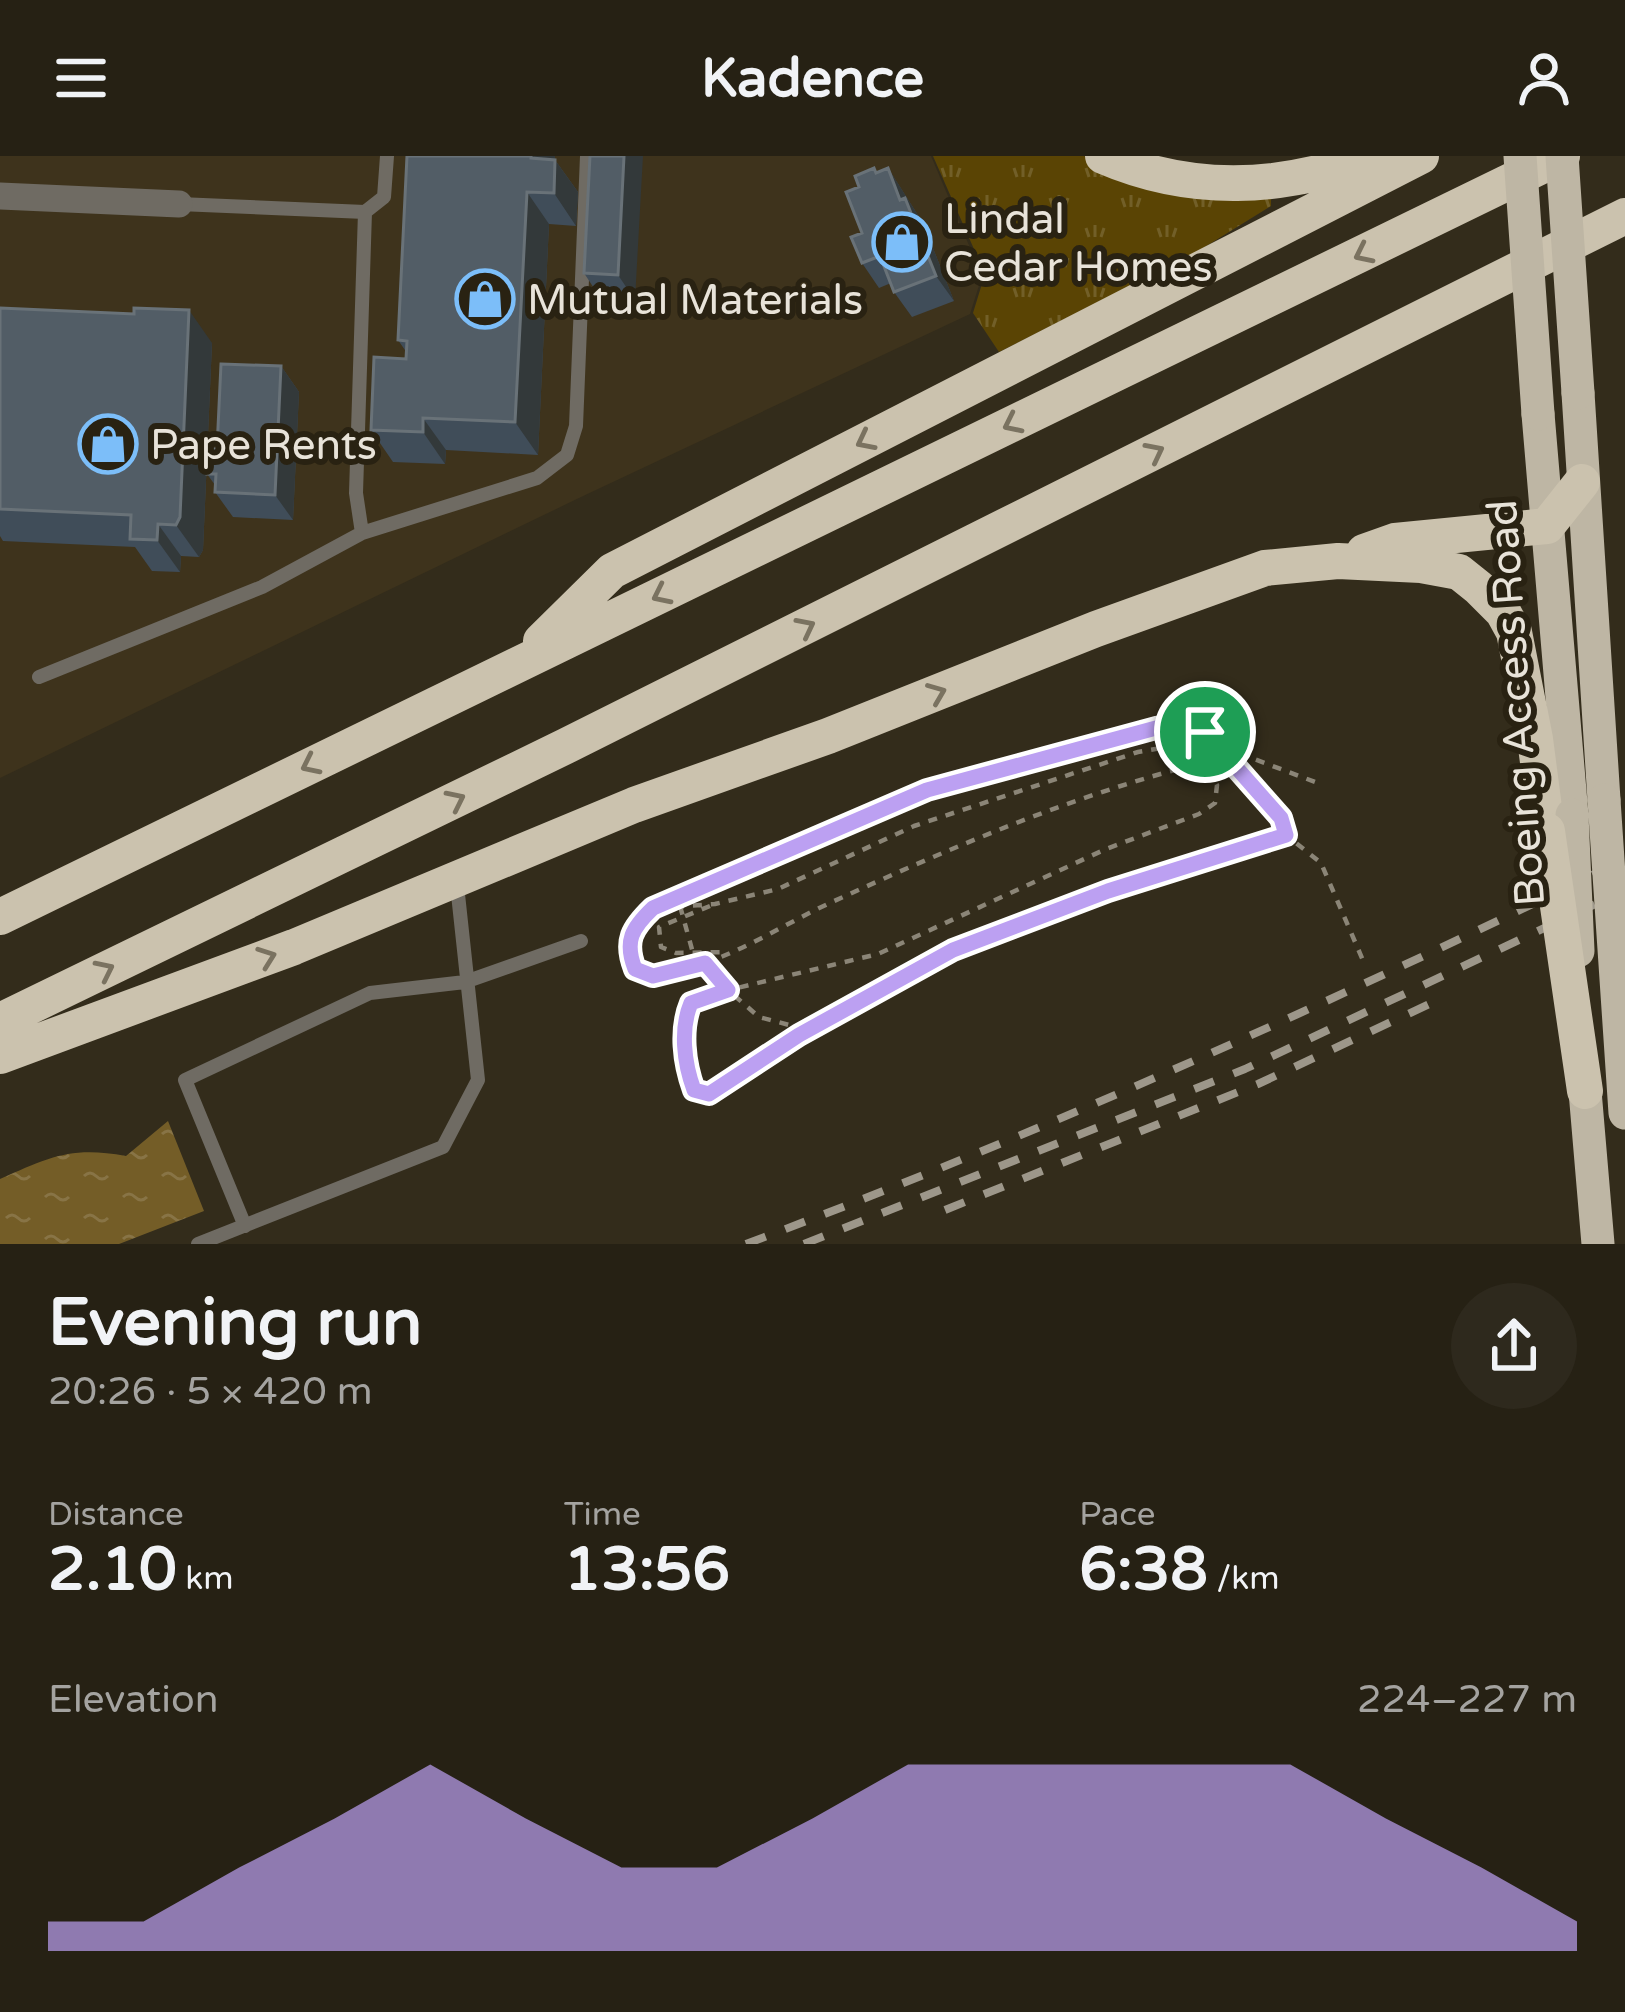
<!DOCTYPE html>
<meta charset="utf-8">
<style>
:root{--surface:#262114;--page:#2e291d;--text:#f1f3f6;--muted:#a4a3a0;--accent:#bca0f2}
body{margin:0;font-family:"Varela Round",sans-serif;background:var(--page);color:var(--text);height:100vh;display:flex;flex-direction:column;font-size:45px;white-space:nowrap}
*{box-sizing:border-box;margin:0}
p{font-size:39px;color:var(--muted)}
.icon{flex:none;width:66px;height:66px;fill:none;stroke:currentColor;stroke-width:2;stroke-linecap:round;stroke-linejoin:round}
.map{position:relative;height:1088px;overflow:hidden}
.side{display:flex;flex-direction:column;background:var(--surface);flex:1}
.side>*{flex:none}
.pin{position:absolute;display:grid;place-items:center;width:102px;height:102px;color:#fff;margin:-51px;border:6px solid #fff;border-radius:50%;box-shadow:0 3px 12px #0007}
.round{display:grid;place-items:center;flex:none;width:126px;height:126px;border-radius:63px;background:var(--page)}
.head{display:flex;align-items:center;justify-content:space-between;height:204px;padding:0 48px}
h1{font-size:66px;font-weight:700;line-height:90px}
.figures{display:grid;grid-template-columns:repeat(3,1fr);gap:18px;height:204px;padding:12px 48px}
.figures div{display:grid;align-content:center}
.figures b{font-size:60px;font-weight:700}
.figures small{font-size:33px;font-weight:400}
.figures p{font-size:33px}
.chart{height:336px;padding:24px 48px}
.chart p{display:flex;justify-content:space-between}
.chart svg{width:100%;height:216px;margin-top:12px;fill:var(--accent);opacity:.7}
header{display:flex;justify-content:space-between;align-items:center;height:156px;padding:0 48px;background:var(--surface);font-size:54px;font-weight:700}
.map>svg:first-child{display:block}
.built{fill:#3e331c}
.grass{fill:url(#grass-tufts)}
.water{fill:url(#water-ripples)}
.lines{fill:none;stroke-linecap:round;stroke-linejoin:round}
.path{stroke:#8b8577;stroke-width:4.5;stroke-dasharray:9 9;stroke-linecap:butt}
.service{stroke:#6f6b63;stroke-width:14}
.minor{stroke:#6f6b63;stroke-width:27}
.trunk{stroke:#beb6a4;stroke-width:33}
.motorway{stroke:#cbc2ae;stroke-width:36}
.rail{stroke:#9d978a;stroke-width:8;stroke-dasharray:21 21;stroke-linecap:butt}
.trunk-bridge{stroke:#beb6a4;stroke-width:33}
.motorway-bridge{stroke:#cbc2ae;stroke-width:36}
.wall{fill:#404d59}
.shaded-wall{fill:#33393a}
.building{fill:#525d66;stroke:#697278;stroke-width:3}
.oneway{stroke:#7a7260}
.route-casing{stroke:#fff;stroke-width:24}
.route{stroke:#bca0f2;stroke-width:15}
.labels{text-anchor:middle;stroke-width:12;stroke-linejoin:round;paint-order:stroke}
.poi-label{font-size:42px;fill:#e8e3d9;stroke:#292212;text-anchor:start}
.street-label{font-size:42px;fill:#e8e3d9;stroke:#292212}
</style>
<header><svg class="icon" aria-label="menu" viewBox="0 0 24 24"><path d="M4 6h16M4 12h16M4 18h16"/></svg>Kadence<svg class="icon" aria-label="person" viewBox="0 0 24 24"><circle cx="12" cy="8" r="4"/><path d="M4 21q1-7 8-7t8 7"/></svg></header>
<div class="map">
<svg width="1625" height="1088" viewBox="0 0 1625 1088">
<defs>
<pattern id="grass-tufts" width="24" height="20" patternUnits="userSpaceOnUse" patternTransform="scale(3)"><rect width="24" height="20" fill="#5a4404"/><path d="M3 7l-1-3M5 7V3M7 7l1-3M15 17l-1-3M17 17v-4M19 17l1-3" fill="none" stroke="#725f28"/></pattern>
<pattern id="water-ripples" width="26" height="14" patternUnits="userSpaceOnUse" patternTransform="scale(3)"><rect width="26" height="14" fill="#745d27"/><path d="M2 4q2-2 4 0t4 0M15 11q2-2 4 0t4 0" fill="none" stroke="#887446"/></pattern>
</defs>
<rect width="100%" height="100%" fill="#332c1b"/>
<path class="built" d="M0,0H931L982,120L970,158L581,341L0,622Z"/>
<path class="grass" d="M933,0H1084L1113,14L1271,43V50L1195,97L999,196L973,157L985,118Z"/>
<path class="water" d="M168,965L204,1055L119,1088H0V1023C50,1001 71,990 126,1000Z"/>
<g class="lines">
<path class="path" d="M1286,679L1108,735L953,794L799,879L709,939L694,933C684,907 680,873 691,847L712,838L878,798L1106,693L1199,658L1215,647L1217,629L1209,617L1186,611C1064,643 946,694 832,746C784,768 740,798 689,812C668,818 655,821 635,813C624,785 632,772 653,752L927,634L1156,571L1182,569L1205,576L1281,662L1286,679L1321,707L1365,809
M680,750L693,797L728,834L759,861L808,874
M710,750L659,771L661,791L676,797L728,796
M657,752L715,748L778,733L914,670L1138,596L1184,588L1217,589L1323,629"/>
<path class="service" d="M179,48L365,56L384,41L387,0
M362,377L537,322L567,299L576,270L587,0
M39,521L262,431L362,377L356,337L365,56
M245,1070L185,924L370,837L465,826L581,785
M198,1088L443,991L478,924L457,729"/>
<path class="minor" d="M0,40L179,48"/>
<path class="trunk" d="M1578,237L1604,644
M1538,258L1572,659
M1585,935L1598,1088"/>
<path class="motorway" d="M1103,0C1191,38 1283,34 1372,0
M1364,396L1395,385L1547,370L1582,326
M541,485L612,415L1421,0
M0,761L1562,0
M0,865L566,590L1625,60
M0,900L294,791L634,649L828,580L1096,473L1265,412L1338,405L1421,409L1459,416L1479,432L1503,456L1514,476L1535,583L1547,675"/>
<path class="rail" d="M945,1054L1258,928L1436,845
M746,1088C1047,975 1336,845 1625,703
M804,1088L1245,913L1625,734"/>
<path class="trunk-bridge" d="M1520,0L1538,258
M1562,0L1578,237
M1604,644L1625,957
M1572,659L1578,795"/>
<path class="motorway-bridge" d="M1547,675L1585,935"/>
</g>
<path class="wall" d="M407,0H555V4L578,36L576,70L549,68L538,299L446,294L445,308L393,306L371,274L406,203L407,197L398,184Z
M590,0L635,144L601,143L584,117Z
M888,12L923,67L954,145L912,161L894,136L891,127L879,132L862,107V77L877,16Z
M0,152L212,187L203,394L199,401L181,400L180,416L152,415L135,391L3,385L0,380Z
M281,210L299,236L293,364L233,361L215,336V329L207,318L217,293Z"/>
<path class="shaded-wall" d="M531,0H555L553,35L531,2Z
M624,0H643L635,144L618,119Z
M555,4L578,36L576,70L554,37Z
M888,12L923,67L954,145L936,120L900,44Z
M527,36L549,68L538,299L515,266Z
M189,154L212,187L203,394L199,401L176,369Z
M281,210L299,236L293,364L275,339Z
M423,262L446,294L445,308L423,276Z
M158,368L181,400L180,416L157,384Z"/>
<path class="building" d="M407,0H531V2L555,4L554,37L527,36L515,266L423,262V276L371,274L374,201L406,203L407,185L398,184Z
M590,0H624L618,119L584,117Z
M874,12L876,17L888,12L900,44L905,42L936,120L894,136L880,100L862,107L851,81L862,77L846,36L859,31L855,20Z
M0,152L134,158V152L189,154L180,361L176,369L158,368L157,384L130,383L131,359L0,353Z
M221,208L281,210L275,339L215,336L216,318H207L209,293H217Z"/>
<defs><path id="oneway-chevron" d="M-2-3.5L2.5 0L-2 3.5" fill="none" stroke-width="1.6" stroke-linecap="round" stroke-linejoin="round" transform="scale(3)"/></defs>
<g class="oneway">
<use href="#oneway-chevron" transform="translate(1363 98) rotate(154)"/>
<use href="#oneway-chevron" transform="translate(1012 268) rotate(154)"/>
<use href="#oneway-chevron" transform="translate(865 285) rotate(153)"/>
<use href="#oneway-chevron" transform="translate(1155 296) rotate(-27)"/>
<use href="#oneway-chevron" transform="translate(661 439) rotate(154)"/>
<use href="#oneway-chevron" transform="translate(806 471) rotate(-27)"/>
<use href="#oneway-chevron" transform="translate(937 537) rotate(-22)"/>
<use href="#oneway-chevron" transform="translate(310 609) rotate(154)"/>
<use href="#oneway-chevron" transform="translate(456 644) rotate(-26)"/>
<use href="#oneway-chevron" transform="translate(267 801) rotate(-20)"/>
<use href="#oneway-chevron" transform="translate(105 814) rotate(-26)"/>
</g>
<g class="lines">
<g class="route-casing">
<path id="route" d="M1182,569L1205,576L1281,662L1286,679L1108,735L953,794L799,879L709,938L694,934C684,907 680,873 691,847L728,834L705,807L653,820L635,813C624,785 632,772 653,752L927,634L1156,572Z"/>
</g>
<use href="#route" class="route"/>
</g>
<defs>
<g id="shop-ring" transform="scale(3)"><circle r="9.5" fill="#292212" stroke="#7cbef9" stroke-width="1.5"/><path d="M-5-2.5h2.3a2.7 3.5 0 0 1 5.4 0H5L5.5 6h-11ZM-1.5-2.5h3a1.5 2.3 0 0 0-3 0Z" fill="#7cbef9"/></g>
</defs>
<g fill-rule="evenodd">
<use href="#shop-ring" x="902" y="86"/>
<use href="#shop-ring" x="485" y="143"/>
<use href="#shop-ring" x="108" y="288"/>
</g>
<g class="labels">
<g class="poi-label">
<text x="944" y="77">Lindal<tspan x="944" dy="48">Cedar Homes</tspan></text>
<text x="527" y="158">Mutual Materials</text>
<text x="150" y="303">Pape Rents</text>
</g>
<g class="street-label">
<text transform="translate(1515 547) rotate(-94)" y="15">Boeing Access Road</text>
</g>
</g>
</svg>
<div class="pin" style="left:1205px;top:576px;background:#1e9e55"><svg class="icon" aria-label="arrive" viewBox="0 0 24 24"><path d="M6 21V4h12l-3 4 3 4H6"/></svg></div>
</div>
<section class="side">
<div class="head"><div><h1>Evening run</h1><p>20:26 · 5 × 420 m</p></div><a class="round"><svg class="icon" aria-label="share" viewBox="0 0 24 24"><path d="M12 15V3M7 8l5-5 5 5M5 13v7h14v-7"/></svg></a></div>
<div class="figures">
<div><p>Distance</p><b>2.10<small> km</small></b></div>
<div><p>Time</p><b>13:56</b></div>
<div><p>Pace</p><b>6:38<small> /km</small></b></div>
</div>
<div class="chart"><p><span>Elevation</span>224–227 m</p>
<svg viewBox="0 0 160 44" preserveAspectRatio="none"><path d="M0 44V38L10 38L20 27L30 17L40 6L50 17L60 27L70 27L80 17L90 6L100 6L110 6L120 6L130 6L140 17L150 27L160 38V44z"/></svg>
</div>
</section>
